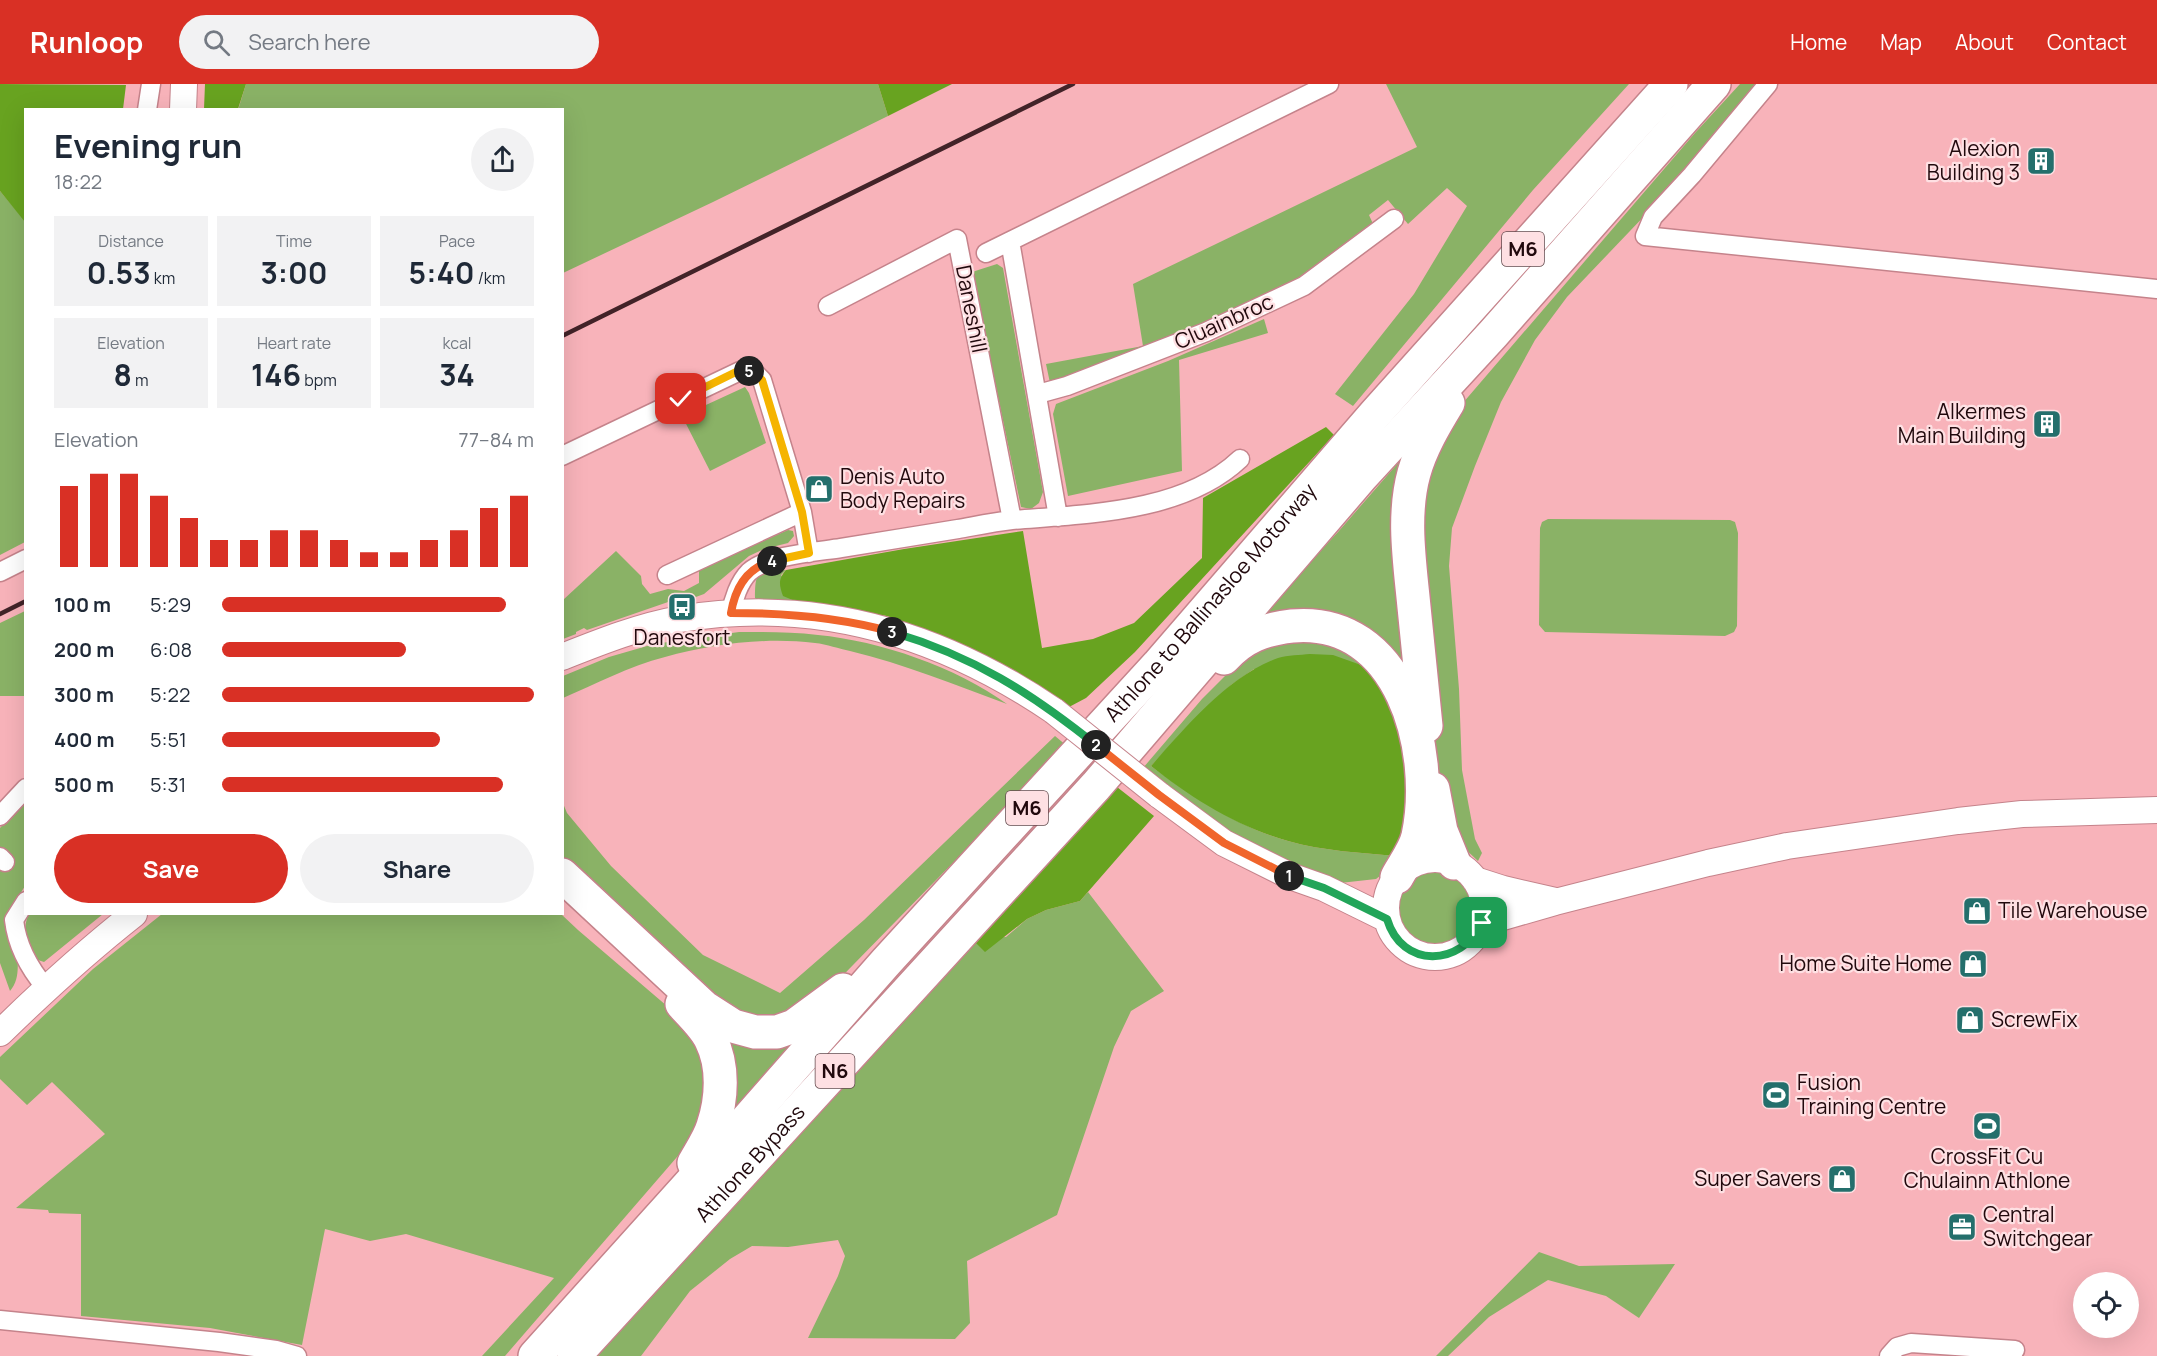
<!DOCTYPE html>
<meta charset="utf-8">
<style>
:root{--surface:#fff;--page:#f2f2f3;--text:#1f2937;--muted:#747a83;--accent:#d93025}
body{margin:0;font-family:Manrope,sans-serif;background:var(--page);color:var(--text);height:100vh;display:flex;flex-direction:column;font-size:22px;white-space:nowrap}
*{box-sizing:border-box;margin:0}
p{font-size:20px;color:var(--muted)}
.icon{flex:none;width:33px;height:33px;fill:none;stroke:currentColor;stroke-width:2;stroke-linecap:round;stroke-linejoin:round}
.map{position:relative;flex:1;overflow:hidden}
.side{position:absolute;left:24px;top:24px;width:540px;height:807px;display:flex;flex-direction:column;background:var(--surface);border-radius:0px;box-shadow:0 6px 24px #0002}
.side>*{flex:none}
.buttons{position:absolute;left:2073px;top:1188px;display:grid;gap:12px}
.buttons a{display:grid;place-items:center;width:66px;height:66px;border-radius:50%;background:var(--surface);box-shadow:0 6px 24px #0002;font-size:30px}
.pin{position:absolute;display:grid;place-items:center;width:51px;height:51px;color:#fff;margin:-26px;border-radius:12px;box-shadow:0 3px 9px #0006}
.km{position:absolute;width:30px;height:30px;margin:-15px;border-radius:50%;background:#222;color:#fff;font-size:16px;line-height:30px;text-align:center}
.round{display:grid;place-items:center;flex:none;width:63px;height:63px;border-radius:32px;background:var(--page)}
.overview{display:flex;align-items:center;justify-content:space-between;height:102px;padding:0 30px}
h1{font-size:33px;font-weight:700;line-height:45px}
.figures{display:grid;grid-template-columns:repeat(3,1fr);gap:9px;height:102px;padding:6px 30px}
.figures div{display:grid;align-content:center;border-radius:0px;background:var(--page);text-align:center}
.figures b{font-size:30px;font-weight:700}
.figures small{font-size:16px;font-weight:400}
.figures p{font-size:16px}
.chart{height:168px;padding:12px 30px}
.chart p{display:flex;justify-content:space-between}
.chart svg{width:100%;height:108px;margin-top:6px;stroke:var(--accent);stroke-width:6}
.action{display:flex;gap:12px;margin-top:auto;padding:12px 30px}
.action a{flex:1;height:69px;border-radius:36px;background:var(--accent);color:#fff;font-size:24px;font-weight:700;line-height:69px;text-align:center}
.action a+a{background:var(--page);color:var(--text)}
ul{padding:0 30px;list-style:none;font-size:20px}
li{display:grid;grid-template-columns:96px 72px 1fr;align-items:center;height:45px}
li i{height:15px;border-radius:8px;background:var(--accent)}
header{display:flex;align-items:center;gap:36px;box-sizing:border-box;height:84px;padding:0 30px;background:var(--accent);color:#fff}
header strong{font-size:28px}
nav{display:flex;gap:33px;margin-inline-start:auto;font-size:21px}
.search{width:420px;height:54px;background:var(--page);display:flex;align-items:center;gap:15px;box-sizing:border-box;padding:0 21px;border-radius:33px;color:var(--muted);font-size:22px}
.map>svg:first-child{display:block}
.green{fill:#8ab266}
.forest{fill:#68a320}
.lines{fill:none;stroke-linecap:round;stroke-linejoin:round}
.street-casing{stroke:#c5838b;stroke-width:21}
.secondary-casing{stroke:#c5838b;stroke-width:28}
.highway-casing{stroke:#c5838b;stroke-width:36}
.street{stroke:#fff;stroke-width:18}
.secondary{stroke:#fff;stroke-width:26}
.highway{stroke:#fff;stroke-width:33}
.rail{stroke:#422328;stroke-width:4.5}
.secondary-bridge-casing{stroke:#c5838b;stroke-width:28;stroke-linecap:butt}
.secondary-bridge{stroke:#fff;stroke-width:26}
.split-1-casing{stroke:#fff;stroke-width:12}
.split-2-casing{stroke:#fff;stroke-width:12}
.split-3-casing{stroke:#fff;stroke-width:12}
.split-4-casing{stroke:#fff;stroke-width:12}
.split-5-casing{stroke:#fff;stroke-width:12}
.split-6-casing{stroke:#fff;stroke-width:12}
.split-1{stroke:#22a559;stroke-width:8}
.split-2{stroke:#f0652b;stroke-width:8}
.split-3{stroke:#22a559;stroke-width:8}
.split-4{stroke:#f0652b;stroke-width:8}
.split-5{stroke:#f5b400;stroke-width:8}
.split-6{stroke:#f5b400;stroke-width:8}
.labels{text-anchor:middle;stroke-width:4.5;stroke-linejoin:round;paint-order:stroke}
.shield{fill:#fee0e3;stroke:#634a4d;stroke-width:1.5}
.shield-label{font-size:20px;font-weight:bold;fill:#21090d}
.poi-label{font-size:21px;fill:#21090d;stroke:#fee0e3;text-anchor:start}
.street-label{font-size:21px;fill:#21090d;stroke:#fee0e3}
</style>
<header>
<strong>Runloop</strong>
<div class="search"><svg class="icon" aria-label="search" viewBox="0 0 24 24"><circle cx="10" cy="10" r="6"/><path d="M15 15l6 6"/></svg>Search here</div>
<nav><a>Home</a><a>Map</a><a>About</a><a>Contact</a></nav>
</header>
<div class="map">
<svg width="2157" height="1272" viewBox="0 0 2157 1272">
<rect width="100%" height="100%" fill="#f8b3ba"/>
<path class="green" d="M246,0H878L888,32L713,118L563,189L562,26H238Z
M1386,0H1629L1533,106L1353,322L1335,310L1414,210L1467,122L1447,104L1408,140L1388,116L1369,131L1374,142L1303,196L1226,234L1050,299L1046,280L1143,262L1133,200L1417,63Z
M1740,0H1758L1650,126L1567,213L1535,256L1501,318L1475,382L1452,444L1449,482L1459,605L1462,686L1475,755L1482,769L1478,777L1462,762L1440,716L1421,502V400L1450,334L1695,49Z
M0,107L26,138L25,458L0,471Z
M997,180L1003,184L1043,408L1039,419L1031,425L1021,423L972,188Z
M1264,235L1268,249L1179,276L1182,387L1068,412L1053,330L1056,320L1168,277Z
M745,303L749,309L766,359L710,387L682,332Z
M1412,363L1416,603L1376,560L1246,547L1338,448Z
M1548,435L1730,436L1735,438L1738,449L1737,542L1734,548L1725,552L1545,548L1539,541L1540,444L1542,438Z
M788,446L793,447L794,452L788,459L764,465L749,472L704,510L693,514L671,517L587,546L584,544L576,548V550L563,555V516L616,467L641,492L642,500L650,510L668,505L684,507L699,499V486L702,483Z
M786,486L781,491L800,519L758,517L755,514C755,483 759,489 786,486Z
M25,527V612H0V539Z
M739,548C765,548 792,548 818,551C880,557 956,583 1007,620C955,601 904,580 850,567C839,565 827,560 815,559C765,553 712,560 665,573C629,582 596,600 563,614V592L609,573L654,560Z
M1289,555L1332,558L1382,589L1254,585L1231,601L1185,645L1151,682C1193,713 1238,743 1288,757C1323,767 1362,769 1398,772L1390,784L1376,795L1340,799L1242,760L1143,684L1202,615L1239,578L1251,567Z
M1055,652L1067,662L809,926L776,938L731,925L563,782L562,717L567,729L611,782L703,871L780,909L864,836Z
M25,715V802C0,838 31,883 10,907L0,879V783L9,776L0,764V744Z
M1397 824a40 40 0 1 1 80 0a40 40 0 1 1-80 0Z
M1088,808L1164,907L1131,927L1114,963L1057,1131L967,1177L970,1239L955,1255L808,1254L838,1192L845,1172L838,1156L788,1163L752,1162L730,1175L690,1207L641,1272H597L972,855L1006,853L1027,835L1046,826L1080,817Z
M29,830H103L44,878L38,876C27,864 21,845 29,830Z
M162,830H561L578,846L681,934L698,953L712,1005L696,1051L505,1272H482L554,1194L406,1150L370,1157L325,1145L302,1261L210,1244L81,1232V1130L49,1129L48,1126L16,1124L105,1050L52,998L27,1021L0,995V973L93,885Z
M728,948L805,952L729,1048Z
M1539,1168L1579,1182L1675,1180L1639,1234L1606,1212L1548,1196L1489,1233L1448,1272H1436Z"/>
<path class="forest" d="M0,0L126,1L123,25L26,26L25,138L0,107Z
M205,0H246L238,25H204Z
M878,0H952L888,32Z
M1326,343L1334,351L1135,568L1086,614L1069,623L1012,587L913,541L887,532L800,519L783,512C779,501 778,495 786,486L904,465L1023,447L1042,564L1093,555L1134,539L1202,474L1203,414Z
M1310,570L1333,571L1361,581L1376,593L1395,615L1412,713L1398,772C1362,769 1323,767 1288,757C1238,743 1191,714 1151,682C1185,644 1228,592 1278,574C1288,571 1300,571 1310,570Z
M1117,703L1154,732L1080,817L1046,826L1027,835L985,868L972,855Z"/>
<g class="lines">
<g class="street-casing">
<path id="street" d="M1768,0L1692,91L1653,133L1645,152L2157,205
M147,26L151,0
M1010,157L1058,433
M986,169L1329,0
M828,222L957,155L1012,436
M1038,310L1067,302L1206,248L1304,202L1394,135
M562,372L740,287H753L762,296L802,428L809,469
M0,488L26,475
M667,491L802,428
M731,529C733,516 739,498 749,488C768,471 815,468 841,464C880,458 919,451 958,445C975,442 994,438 1012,436C1086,430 1183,429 1240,375
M0,732L26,704
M0,773L5,778
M26,817L14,836C17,862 29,884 46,904
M0,1236L219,1258L276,1266L297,1272
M1889,1272L1897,1263L1911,1259L2015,1266"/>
</g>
<g class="secondary-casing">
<path id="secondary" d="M183,26L184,0
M562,573C600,558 640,542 680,535C817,512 941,550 1054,627
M1159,711L1224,759L1290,792L1324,804L1387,835
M1386 824a49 49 0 1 1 98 0a49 49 0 1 1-98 0Z
M1475,796L1503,805L1555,817
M1482,839L1555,818L1708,779L1787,762L1958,737L2022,730L2157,726
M0,949C43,907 87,867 134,830"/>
</g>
<g class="highway-casing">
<g id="highway">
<path d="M1224,574C1243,553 1264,545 1292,542C1401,532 1436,666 1418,752C1415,766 1404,780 1397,793"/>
<path d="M1426,642C1422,602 1418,562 1414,523C1410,480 1402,432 1414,389C1421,364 1434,342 1448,319"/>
<path d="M1433,705L1441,747L1454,779"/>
<path d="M562,791L705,924L733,942L755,948H777L794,942L843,906"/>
<path d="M682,920C692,931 705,943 711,956C724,982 722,1015 713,1042C709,1055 700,1068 694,1079"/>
<path id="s1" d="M535,1272L724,1062L886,878L1158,581L1375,330L1671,0"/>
<path id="s2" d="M574,1272L1096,702L1362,392L1493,250L1714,0"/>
</g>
</g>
<use href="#street" class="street"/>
<use href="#secondary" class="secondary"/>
<use href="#highway" class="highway"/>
<path class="rail" d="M562,252L1073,0
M0,530L26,517"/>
<g class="secondary-bridge-casing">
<path id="secondary-bridge" d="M1054,627L1159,711"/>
</g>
<use href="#secondary-bridge" class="secondary-bridge"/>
</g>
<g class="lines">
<g class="split-1-casing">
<path id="split-1" d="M1289,792L1324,804L1387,835C1402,885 1461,883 1482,839"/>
</g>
<g class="split-2-casing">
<path id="split-2" d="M1096,661L1159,711L1224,759L1289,792"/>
</g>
<g class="split-3-casing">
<path id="split-3" d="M892,548C973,572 1031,609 1096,661"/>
</g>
<g class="split-4-casing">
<path id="split-4" d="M772,477C746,484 735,505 731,529C786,529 839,533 892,548"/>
</g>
<g class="split-5-casing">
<path id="split-5" d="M749,287H753L762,296L802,428L809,469L772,477"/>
</g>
<g class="split-6-casing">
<path id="split-6" d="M681,315L740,286L749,287"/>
</g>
<use href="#split-1" class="split-1"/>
<use href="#split-2" class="split-2"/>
<use href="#split-3" class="split-3"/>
<use href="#split-4" class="split-4"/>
<use href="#split-5" class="split-5"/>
<use href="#split-6" class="split-6"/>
</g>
<defs>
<g id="building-square" transform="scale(1.5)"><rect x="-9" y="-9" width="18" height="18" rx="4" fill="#246f6c" stroke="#fee0e3"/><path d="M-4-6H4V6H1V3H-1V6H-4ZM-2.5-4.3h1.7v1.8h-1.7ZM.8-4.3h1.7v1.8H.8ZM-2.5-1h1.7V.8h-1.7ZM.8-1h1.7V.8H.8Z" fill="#fff"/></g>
<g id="shop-square" transform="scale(1.5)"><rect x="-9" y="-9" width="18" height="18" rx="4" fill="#246f6c" stroke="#fee0e3"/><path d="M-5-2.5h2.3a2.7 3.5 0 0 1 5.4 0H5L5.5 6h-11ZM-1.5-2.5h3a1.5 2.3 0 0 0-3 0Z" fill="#fff"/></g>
<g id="bus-square" transform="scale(1.5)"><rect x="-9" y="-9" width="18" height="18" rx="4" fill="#246f6c" stroke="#fee0e3"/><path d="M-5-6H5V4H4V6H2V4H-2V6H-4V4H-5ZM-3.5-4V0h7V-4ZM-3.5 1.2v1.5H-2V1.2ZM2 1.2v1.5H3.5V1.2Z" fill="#fff"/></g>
<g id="stadium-square" transform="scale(1.5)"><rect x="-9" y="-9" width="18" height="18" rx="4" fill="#246f6c" stroke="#fee0e3"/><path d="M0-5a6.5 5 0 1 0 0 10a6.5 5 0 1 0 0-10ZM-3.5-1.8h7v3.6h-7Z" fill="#fff"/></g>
<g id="office-square" transform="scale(1.5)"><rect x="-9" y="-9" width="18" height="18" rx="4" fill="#246f6c" stroke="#fee0e3"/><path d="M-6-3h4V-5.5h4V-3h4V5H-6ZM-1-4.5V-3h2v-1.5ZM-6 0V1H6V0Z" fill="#fff"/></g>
</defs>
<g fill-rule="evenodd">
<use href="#building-square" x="2041" y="77"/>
<use href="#building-square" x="2047" y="340"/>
<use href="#shop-square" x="819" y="405"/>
<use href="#bus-square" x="682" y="523"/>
<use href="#shop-square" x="1977" y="827"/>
<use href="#shop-square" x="1973" y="880"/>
<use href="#shop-square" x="1970" y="936"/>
<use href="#stadium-square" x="1776" y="1011"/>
<use href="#stadium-square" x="1987" y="1042"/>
<use href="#shop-square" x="1842" y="1095"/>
<use href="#office-square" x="1962" y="1143"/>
</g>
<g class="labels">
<g class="shield">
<rect x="1502" y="148" width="42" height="34" rx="4.5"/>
<rect x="1006" y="707" width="42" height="34" rx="4.5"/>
<rect x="815.5" y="970" width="39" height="34" rx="4.5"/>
</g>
<g class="shield-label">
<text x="1523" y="172">M6</text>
<text x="1027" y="731">M6</text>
<text x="835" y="994">N6</text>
</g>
<g class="poi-label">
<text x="2020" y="72" text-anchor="end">Alexion<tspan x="2020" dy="24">Building 3</tspan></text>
<text x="2026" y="335" text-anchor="end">Alkermes<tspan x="2026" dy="24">Main Building</tspan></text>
<text x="840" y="400">Denis Auto<tspan x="840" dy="24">Body Repairs</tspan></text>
<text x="682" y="561" text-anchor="middle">Danesfort</text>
<text x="1998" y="834">Tile Warehouse</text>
<text x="1952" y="887" text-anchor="end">Home Suite Home</text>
<text x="1991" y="943">ScrewFix</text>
<text x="1797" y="1006">Fusion<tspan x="1797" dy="24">Training Centre</tspan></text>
<text x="1987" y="1080" text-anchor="middle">CrossFit Cu<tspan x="1987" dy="24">Chulainn Athlone</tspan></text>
<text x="1821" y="1102" text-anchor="end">Super Savers</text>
<text x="1983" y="1138">Central<tspan x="1983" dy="24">Switchgear</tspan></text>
</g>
<g class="street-label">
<text transform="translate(971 225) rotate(79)" y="7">Daneshill</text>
<text transform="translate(1224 238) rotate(-24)" y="7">Cluainbroc</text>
<text dy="7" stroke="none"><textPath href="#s1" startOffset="1012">Athlone to Ballinasloe Motorway</textPath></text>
<text dy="7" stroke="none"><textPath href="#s2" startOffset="261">Athlone Bypass</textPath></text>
</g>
</g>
</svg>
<div class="buttons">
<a><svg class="icon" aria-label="locate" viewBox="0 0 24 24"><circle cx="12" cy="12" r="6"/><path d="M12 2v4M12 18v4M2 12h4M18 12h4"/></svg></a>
</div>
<div class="pin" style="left:1482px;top:839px;background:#1e9e55"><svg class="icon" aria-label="arrive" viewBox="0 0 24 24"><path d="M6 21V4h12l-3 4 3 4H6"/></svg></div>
<div class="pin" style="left:681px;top:315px;background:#d93025"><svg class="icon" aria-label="check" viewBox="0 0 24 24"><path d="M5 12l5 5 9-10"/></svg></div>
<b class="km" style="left:1289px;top:792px">1</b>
<b class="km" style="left:1096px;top:661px">2</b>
<b class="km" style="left:892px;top:548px">3</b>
<b class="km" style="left:772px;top:477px">4</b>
<b class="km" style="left:749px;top:287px">5</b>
<section class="side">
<div class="overview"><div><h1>Evening run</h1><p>18:22</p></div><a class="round"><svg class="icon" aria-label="share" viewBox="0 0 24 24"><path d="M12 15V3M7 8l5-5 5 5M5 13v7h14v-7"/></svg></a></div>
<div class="figures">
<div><p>Distance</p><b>0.53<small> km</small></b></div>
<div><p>Time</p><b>3:00</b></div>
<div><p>Pace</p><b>5:40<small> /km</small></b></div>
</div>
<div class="figures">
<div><p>Elevation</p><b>8<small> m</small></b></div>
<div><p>Heart rate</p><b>146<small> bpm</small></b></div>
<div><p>kcal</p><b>34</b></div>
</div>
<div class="chart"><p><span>Elevation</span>77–84 m</p>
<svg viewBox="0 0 160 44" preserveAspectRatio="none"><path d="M5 44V11M15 44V6M25 44V6M35 44V15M45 44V24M55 44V33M65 44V33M75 44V29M85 44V29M95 44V33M105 44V38M115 44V38M125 44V33M135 44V29M145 44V20M155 44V15"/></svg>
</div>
<ul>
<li><b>100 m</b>5:29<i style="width:91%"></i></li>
<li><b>200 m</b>6:08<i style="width:59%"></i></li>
<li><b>300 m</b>5:22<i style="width:100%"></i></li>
<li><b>400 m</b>5:51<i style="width:70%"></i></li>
<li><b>500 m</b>5:31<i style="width:90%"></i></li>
</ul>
<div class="action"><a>Save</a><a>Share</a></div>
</section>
</div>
